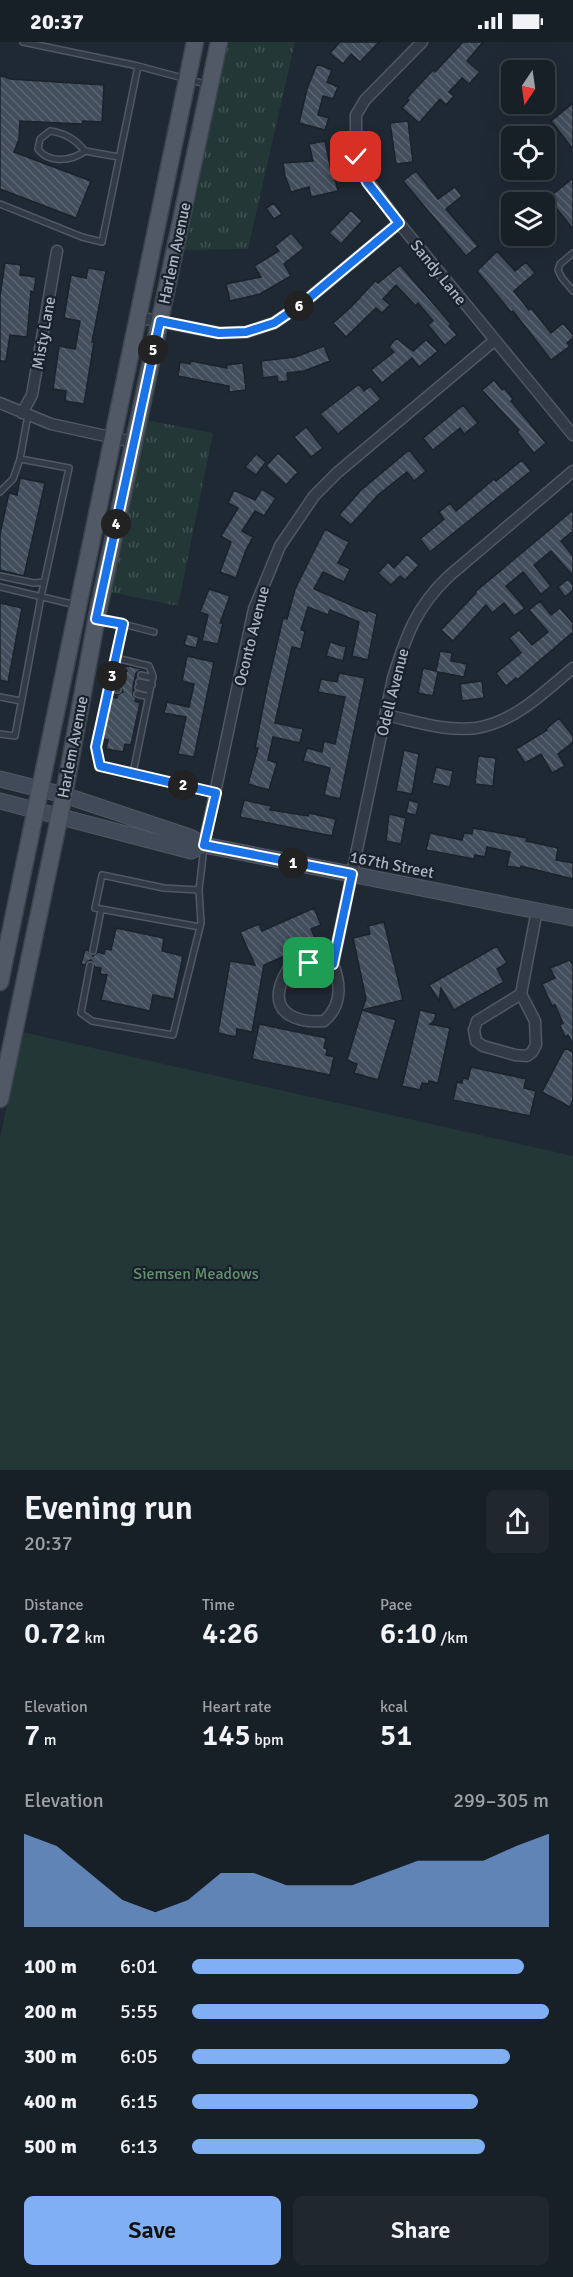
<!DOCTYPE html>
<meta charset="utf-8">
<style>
:root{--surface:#171f27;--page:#20272f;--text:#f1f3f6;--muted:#9ea2a7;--line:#363d44;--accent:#80aff3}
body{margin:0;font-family:Signika,sans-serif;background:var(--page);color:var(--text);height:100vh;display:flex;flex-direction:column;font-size:22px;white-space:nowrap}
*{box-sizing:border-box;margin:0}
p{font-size:20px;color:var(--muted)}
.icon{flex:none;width:33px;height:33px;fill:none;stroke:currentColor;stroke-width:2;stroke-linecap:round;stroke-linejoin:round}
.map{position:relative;height:1428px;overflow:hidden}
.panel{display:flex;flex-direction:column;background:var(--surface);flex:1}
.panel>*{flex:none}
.needle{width:39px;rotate:193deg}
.fabs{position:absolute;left:501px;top:18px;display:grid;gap:12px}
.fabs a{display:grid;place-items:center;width:54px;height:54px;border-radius:9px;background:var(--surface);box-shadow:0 6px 24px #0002,0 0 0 2px var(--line);font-size:30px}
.pin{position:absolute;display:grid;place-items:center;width:51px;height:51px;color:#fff;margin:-26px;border-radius:12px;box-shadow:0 3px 9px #0006}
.km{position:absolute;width:30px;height:30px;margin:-15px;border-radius:50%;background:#222;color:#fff;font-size:16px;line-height:30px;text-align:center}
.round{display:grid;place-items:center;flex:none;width:63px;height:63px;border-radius:9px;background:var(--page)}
.headline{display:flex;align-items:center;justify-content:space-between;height:102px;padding:0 24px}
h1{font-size:33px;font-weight:600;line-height:45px}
.stats{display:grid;grid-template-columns:repeat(3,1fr);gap:9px;height:102px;padding:6px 24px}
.stats div{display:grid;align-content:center}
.stats b{font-size:30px;font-weight:600}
.stats small{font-size:16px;font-weight:400}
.stats p{font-size:16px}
.chart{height:168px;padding:12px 24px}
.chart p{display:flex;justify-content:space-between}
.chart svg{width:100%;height:108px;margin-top:6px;fill:var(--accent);opacity:.7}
.primary-button{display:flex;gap:12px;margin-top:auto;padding:12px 24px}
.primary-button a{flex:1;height:69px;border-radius:9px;background:var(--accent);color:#111;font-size:24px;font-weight:600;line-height:69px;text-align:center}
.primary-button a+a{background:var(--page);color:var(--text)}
ul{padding:0 24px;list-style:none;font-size:20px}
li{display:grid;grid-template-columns:96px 72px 1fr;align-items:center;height:45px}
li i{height:15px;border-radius:8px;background:var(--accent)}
.status{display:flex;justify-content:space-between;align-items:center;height:42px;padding:0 30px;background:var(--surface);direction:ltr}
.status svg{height:16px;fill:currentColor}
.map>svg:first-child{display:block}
.grass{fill:url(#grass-tufts)}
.park{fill:#243737}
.building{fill:url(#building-back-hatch);stroke:#1a222b;stroke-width:1.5}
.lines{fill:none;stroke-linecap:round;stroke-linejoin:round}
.lane-casing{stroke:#505863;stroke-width:8}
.street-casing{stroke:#505863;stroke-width:13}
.secondary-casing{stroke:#505863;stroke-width:17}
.primary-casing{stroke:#3c444e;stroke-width:19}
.lane{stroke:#323a45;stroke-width:5}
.street{stroke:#323a45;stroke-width:10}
.secondary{stroke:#414a58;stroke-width:15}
.primary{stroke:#505965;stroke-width:16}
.route-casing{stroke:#fff;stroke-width:12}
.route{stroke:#1a73e8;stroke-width:8}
.labels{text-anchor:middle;stroke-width:4.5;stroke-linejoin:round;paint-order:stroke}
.street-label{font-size:16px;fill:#acb5c2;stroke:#182029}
.park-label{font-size:16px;fill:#65916f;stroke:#182029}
</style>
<div class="status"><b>20:37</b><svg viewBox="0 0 49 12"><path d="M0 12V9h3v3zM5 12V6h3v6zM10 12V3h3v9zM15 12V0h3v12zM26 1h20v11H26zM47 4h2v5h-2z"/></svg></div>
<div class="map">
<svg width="573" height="1428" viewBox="0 0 573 1428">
<defs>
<pattern id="grass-tufts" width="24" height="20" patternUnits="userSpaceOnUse" patternTransform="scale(1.5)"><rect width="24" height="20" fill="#243737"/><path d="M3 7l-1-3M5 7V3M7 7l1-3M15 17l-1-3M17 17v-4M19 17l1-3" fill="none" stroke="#415252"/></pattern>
<pattern id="building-back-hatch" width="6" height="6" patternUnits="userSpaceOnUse" patternTransform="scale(1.5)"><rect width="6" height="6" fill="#424e5c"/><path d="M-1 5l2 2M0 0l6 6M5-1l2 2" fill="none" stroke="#5b6572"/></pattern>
</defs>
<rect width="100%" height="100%" fill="#1f2934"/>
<path class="grass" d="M228,0H295L248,207L183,208Z
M146,378L213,391L178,564L110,550Z"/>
<path class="park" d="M22,990L573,1114V1428H0V1096Z"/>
<path class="building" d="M340,0H379L360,20L351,12L343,22L330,11Z
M463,0H483L467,19L480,30L469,42L462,36L449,50L454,54L446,63L440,57L419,81L402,66L409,58L407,56L433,28L435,30Z
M317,22L332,28L327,40L338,45L333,57L323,54L318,73L329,76L325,88L299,81L307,47Z
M0,33L10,37L104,43L102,80L83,79L82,82L20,79L19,97L14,110L91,139L76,176L0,147Z
M573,61V107L551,79Z
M408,79L413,120L396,122L390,81Z
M325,99L332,133H334L338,149L311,155L309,145L291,150L285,134L283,121L313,119L309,102Z
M416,129L438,157L455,145L462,154L446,167L478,204L466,214L403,139Z
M573,136V187L548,156Z
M274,161L282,172L274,177L266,166Z
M351,168L362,179L341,202L329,191Z
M291,191L304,206L284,222L291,234L260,252L230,259L226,242L261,235L254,224L279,209L275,204Z
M497,209L515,229L526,220L535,231L514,249L529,268L531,266L551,291L563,281L573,293V296L567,301L570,304L551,318L513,269L511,270L477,229Z
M5,221L21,223L20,233L36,235L34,250L31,249L27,295L10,293L6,319H0V254Z
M400,223L451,282L449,284L457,293L445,303L428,283L433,279L418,261L416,264L396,243L383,257L390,263L382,271L376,266L346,295L333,281L351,265L375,239L378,241Z
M88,226L106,229L92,300H94L84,362L65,359L66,349L53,347L59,304L75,307L80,279L64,276L71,233L86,236Z
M396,296L413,309L426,298L438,309L419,325L412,316L382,341L371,328L394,310L389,305Z
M324,304L330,319L304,329L287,331L288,339L278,340L277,334L263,336L261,319L295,315Z
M191,319L227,326L226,323L243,321L246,348L229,350V344L178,334L180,320L190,322Z
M494,338L502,348L504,346L513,357L511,359L546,401L534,411L517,390L519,388L482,348Z
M359,342L364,349L370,344L381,357L338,392L320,372Z
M463,363L478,381L464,392L460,386L433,408L423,396Z
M306,385L323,406L311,415L294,395Z
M409,408L426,429L414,439L407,430L378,453L351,483L339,473L360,449Z
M278,411L298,430L286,443L266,424Z
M256,412L266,420L256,433L245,425Z
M522,418L531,429L430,510L420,497L444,477L439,470L450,461L456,469L494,437L496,439Z
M20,436L45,441L24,534L0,528V492L9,451L17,453Z
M262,447L276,456L264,474L255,469L242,489L253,495L246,508L236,536L220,530L231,500L221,494L238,466L228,461L234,448L255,458Z
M573,468V489L561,499L573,514V534L551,509L534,523L551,544L541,552L523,530L506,544L525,566L514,574L504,561L492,571L486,563L453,599L441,588L476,551L475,550Z
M325,487L349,500L338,521L350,527L344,540L323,530L314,547L367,570L368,568L377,572L368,618L352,614L359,580L330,568L328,573L308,565L301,588L305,589L301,607L292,605L275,681L303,687L300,701L273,695L268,718L277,721L269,748L248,742L258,706H255L267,645L283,576L287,577L295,547Z
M407,512L419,523L405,538L400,534L391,543L378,531L388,520L394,526Z
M568,537L573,543V548L565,555L558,545Z
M209,547L230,554L220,581H223L218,602L202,599L208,573L200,570Z
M540,559L551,573L560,566L573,581V590L517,638L516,636L506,644L496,631L521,611L509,596L519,588L532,603L548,590L529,568Z
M0,561L22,566L8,640L0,638Z
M187,592L199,595L196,606L184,603Z
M330,600L346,605L343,619L326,614Z
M440,609L452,611L451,619L467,622L464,635L438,630L433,654L418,651L423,626L436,629Z
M187,614L214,620L194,715L178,712L186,675L164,671L167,660L189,665L194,642L182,639Z
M124,623L142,627L136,631L133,644V654L136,657L135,659L140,661L131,703L125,702L123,710L106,707L108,698L103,697L112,655L117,656V653L123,650L119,643L121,634L127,629Z
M339,631L365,636L340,757L324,753L330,726L303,719L307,706L322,710L324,699L335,702L345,655L318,650L321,637L337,640Z
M482,639L484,656L462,659L460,642Z
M559,676L573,694V700L558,712L565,724L552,731L541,712L525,721L516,707L547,688L546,687Z
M404,708L419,712L412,752L396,749Z
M478,714L496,716L493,744L475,742Z
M436,725L453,729L450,745L432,741Z
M244,758L271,764L270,768L308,774L309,771L336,777L332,794L240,775Z
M409,758L419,761L416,773L406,771Z
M389,772L406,776L401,802L386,799Z
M473,786L527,796L526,799L558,806L556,818L573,821V837L521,824L520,826L507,824L510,810L487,805L485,815L475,813L474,817L426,808L430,791L462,798L464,791L472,792Z
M314,866L321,883L311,887L318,902L299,911L298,908L264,923L252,990L237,987L236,995L218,991L230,919L255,923L240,890L259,882L262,889Z
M384,880L403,958L362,968L366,957L353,896L370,892L368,884Z
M116,886L164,896L162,909L183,914L174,957L153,953L150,969L101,958L107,933L100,932L101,926L95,925L91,918L88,919L85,923L81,922L85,908H88L93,914L98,910L104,912L105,907L111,908Z
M497,904L507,921L497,927L504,940L454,968L441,946L439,959L429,943Z
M570,918L573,924V1003L568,993L565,995L560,983L563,981L555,963L552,964L542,942L555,936L550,926Z
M362,968L396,978L378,1038L354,1031L357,1022L347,1018Z
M420,968L436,972L434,979L430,982L450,986L438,1041L429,1039L428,1042L422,1041L420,1048L402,1044Z
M259,982L326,996L324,1006L327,1007L326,1013L334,1015L330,1033L252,1017Z
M565,1006L573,1010V1058L570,1065L542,1050Z
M471,1025L526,1037L524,1046L536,1049L530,1074L453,1058L457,1040L462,1041L463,1036L468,1037Z"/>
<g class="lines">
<g class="lane-casing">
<path id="lane" d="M23,0L138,24L209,43
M85,109C75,97 65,91 50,89L40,97L38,107C49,122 72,119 85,109L119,115
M0,162L82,195L102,200L138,24
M573,211L560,222L558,228L562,236L573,249
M0,450L13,437L20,417
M0,534L34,541L44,540
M0,545L76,563
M98,577L123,582L113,627
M123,582L154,590
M116,616L149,624L153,634L133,731L216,751
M122,629L113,627L96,705L101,724L133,731
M141,633L153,636
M139,640L152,643
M138,645L150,648
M109,646L118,648
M137,652L149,655
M0,655L21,659
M0,692L15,694L41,555L69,426L20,417L28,373
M199,848L164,846L102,833L95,866L200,885
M93,909L101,868
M90,923L81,971L92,979L173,993L201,881L199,848L204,805"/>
</g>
<g class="street-casing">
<path id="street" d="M422,0L365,58L356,73V115L361,130L399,181L573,393
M137,275L219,291L247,290L274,281L302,262L399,181
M0,361L51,382L133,400
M22,371L32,353L57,209
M386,673C414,679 447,690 476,686C515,680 544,650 573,626
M204,803L254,567L280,504L314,454L338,430L495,298
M309,921L333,922C341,942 342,964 324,979C302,981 272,974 280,945C281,939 285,933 288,927Z
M333,922L393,636C406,594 416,565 449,534L573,429
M521,952L477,979L474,988L476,999L483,1004L515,1013L527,1014L532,1010L536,1003L535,979L521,952L537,868"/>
</g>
<g class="secondary-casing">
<path id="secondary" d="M0,737L64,753L190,795L204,803L573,876
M0,759L191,809L204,803"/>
</g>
<g class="primary-casing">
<path id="primary" d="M0,940L195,0
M0,1057L64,753L97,574L219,0"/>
</g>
<use href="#lane" class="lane"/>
<use href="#street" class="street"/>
<use href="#secondary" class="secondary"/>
<use href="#primary" class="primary"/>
</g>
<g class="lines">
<g class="route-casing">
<path id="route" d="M309,921L333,922L352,832L204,803L216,751L100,724L96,705L123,582L96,577L160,279L219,291L246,290L274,281L302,262L399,181L367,140L356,115"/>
</g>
<use href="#route" class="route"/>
</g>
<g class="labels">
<g class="street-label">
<text transform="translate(174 211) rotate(-78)" y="6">Harlem Avenue</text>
<text transform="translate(439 230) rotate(51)" y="6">Sandy Lane</text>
<text transform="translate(43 291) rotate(-80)" y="6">Misty Lane</text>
<text transform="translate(251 594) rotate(-76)" y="6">Oconto Avenue</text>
<text transform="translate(392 650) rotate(-76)" y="6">Odell Avenue</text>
<text transform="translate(72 705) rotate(-79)" y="6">Harlem Avenue</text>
<text transform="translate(392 822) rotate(11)" y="6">167th Street</text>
</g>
<g class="park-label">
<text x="196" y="1237">Siemsen Meadows</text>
</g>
</g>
</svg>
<div class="fabs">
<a><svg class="needle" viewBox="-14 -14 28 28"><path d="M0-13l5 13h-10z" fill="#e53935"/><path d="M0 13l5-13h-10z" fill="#9ea2a7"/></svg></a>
<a><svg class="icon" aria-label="locate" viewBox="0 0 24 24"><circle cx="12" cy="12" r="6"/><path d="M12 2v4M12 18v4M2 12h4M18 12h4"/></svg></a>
<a><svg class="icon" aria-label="layers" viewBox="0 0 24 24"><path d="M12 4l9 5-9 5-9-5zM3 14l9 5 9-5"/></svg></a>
</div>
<div class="pin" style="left:309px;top:921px;background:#1e9e55"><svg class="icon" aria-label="arrive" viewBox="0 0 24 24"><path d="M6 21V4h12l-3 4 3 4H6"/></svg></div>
<div class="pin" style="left:356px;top:115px;background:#d93025"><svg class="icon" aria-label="check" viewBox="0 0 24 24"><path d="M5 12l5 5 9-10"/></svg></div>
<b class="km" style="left:293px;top:821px">1</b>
<b class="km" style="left:183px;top:743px">2</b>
<b class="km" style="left:112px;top:634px">3</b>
<b class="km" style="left:116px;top:482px">4</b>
<b class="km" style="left:153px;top:308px">5</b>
<b class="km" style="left:299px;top:264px">6</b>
</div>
<section class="panel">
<div class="headline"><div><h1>Evening run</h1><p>20:37</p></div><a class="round"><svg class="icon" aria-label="share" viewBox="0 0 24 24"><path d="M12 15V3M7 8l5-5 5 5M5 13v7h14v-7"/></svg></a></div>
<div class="stats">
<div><p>Distance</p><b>0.72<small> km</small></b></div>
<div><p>Time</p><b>4:26</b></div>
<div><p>Pace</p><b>6:10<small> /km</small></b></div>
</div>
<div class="stats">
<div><p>Elevation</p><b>7<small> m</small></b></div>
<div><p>Heart rate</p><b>145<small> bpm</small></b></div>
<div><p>kcal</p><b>51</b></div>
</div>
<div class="chart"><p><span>Elevation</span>299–305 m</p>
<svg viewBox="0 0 160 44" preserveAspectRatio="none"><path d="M0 44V6L10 11L20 22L30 33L40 38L50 33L60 22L70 22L80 27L90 27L100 27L110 22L120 17L130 17L140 17L150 11L160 6V44z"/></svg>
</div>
<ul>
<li><b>100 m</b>6:01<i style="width:93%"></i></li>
<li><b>200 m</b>5:55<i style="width:100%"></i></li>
<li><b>300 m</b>6:05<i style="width:89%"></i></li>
<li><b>400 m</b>6:15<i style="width:80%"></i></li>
<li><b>500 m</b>6:13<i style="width:82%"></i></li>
</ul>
<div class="primary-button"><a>Save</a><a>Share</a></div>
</section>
